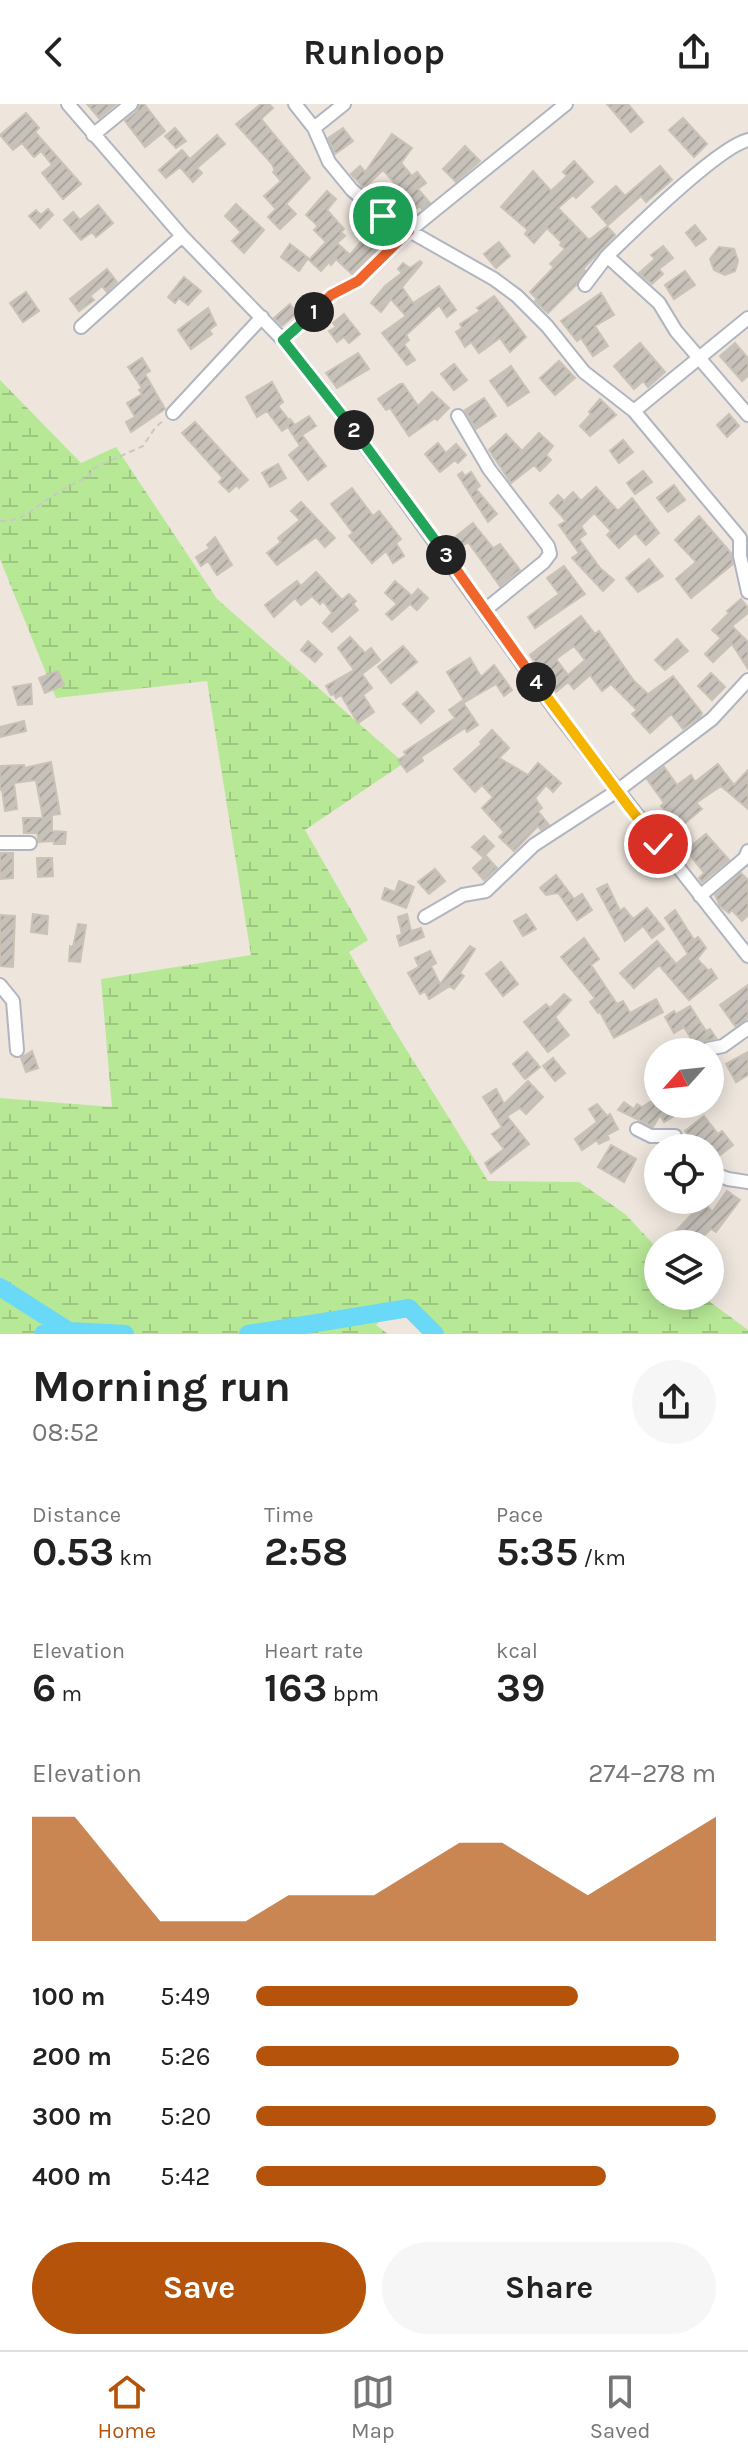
<!DOCTYPE html>
<meta charset="utf-8">
<style>
:root{--surface:#fff;--page:#f6f6f6;--text:#222;--muted:#767676;--line:#e0e0e0;--accent:#b45309}
body{margin:0;font-family:Karla,sans-serif;background:var(--page);color:var(--text);height:100vh;display:flex;flex-direction:column;font-size:30px;white-space:nowrap}
*{box-sizing:border-box;margin:0}
p{font-size:26px;color:var(--muted)}
.icon{flex:none;width:44px;height:44px;fill:none;stroke:currentColor;stroke-width:2;stroke-linecap:round;stroke-linejoin:round}
.map{position:relative;height:1230px;overflow:hidden}
.panel{display:flex;flex-direction:column;background:var(--surface);flex:1}
.panel>*{flex:none}
.needle{width:52px;rotate:243deg}
.fabs{position:absolute;left:644px;top:934px;display:grid;gap:16px}
.fabs a{display:grid;place-items:center;width:80px;height:80px;border-radius:50%;background:var(--surface);box-shadow:0 4px 20px #0003;font-size:40px}
.pin{position:absolute;display:grid;place-items:center;width:68px;height:68px;color:#fff;margin:-34px;border:4px solid #fff;border-radius:50%;box-shadow:0 2px 8px #0007}
.km{position:absolute;width:40px;height:40px;margin:-20px;border-radius:50%;background:#222;color:#fff;font-size:22px;line-height:40px;text-align:center}
.round{display:grid;place-items:center;flex:none;width:84px;height:84px;border-radius:42px;background:var(--page)}
.head{display:flex;align-items:center;justify-content:space-between;height:136px;padding:0 32px}
h1{font-size:44px;font-weight:700;line-height:60px}
.figures{display:grid;grid-template-columns:repeat(3,1fr);gap:12px;height:136px;padding:8px 32px}
.figures div{display:grid;align-content:center}
.figures b{font-size:40px;font-weight:700}
.figures small{font-size:22px;font-weight:400}
.figures p{font-size:22px}
.chart{height:224px;padding:16px 32px}
.chart p{display:flex;justify-content:space-between}
.chart svg{width:100%;height:144px;margin-top:8px;fill:var(--accent);opacity:.7}
.primary-button{display:flex;gap:16px;margin-top:auto;padding:16px 32px}
.primary-button a{flex:1;height:92px;border-radius:48px;background:var(--accent);color:#fff;font-size:32px;font-weight:700;line-height:92px;text-align:center}
.primary-button a+a{background:var(--page);color:var(--text)}
ul{padding:0 32px;list-style:none;font-size:26px}
li{display:grid;grid-template-columns:128px 96px 1fr;align-items:center;height:60px}
li i{height:20px;border-radius:10px;background:var(--accent)}
header{display:flex;justify-content:space-between;align-items:center;height:104px;padding:0 32px;background:var(--surface);font-size:36px;font-weight:700}
.dock{display:flex;justify-content:space-around;align-items:center;height:112px;border-top:2px solid var(--line);background:var(--surface);font-size:22px;color:var(--muted)}
.dock a{display:grid;justify-items:center;gap:4px}
.dock .active{color:var(--accent)}
.map>svg:first-child{display:block}
.wetland{fill:url(#wetland-marsh)}
.lines{fill:none;stroke-linecap:round;stroke-linejoin:round}
.river{stroke:#6ad8f7;stroke-width:18}
.building{fill:url(#building-hatch);stroke:#cac2b6;stroke-width:2;fill-rule:evenodd}
.minor-casing{stroke:#b1b5c0;stroke-width:16}
.path{stroke:#c8c8c8;stroke-width:2;stroke-dasharray:6 4;stroke-linecap:butt}
.minor{stroke:#fff;stroke-width:12}
.split-1-casing{stroke:#fff;stroke-width:16}
.split-2-casing{stroke:#fff;stroke-width:16}
.split-3-casing{stroke:#fff;stroke-width:16}
.split-4-casing{stroke:#fff;stroke-width:16}
.split-5-casing{stroke:#fff;stroke-width:16}
.split-6-casing{stroke:#fff;stroke-width:16}
.split-1{stroke:#f0652b;stroke-width:10}
.split-2{stroke:#22a559;stroke-width:10}
.split-3{stroke:#22a559;stroke-width:10}
.split-4{stroke:#f0652b;stroke-width:10}
.split-5{stroke:#f5b400;stroke-width:10}
.split-6{stroke:#f5b400;stroke-width:10}
</style>
<header><svg class="icon" aria-label="back" viewBox="0 0 24 24"><path d="M15 5l-7 7 7 7"/></svg>Runloop<svg class="icon" aria-label="share" viewBox="0 0 24 24"><path d="M12 15V3M7 8l5-5 5 5M5 13v7h14v-7"/></svg></header>
<div class="map">
<svg width="748" height="1230" viewBox="0 0 748 1230">
<defs>
<pattern id="wetland-marsh" width="20" height="14" patternUnits="userSpaceOnUse" patternTransform="scale(2)"><rect width="20" height="14" fill="#b6e896"/><path d="M1 5h8M5 5V1M11 12h8M15 12V8" fill="none" stroke="#9dc781"/></pattern>
<pattern id="building-hatch" width="6" height="6" patternUnits="userSpaceOnUse" patternTransform="scale(2)"><rect width="6" height="6" fill="#c6c1b9"/><path d="M-1 1l2-2M0 6l6-6M5 7l2-2" fill="none" stroke="#aaa69f"/></pattern>
</defs>
<rect width="100%" height="100%" fill="#eee6dd"/>
<path class="wetland" d="M0,276L81,359L116,343L217,495L404,659L305,726L368,836L349,848L393,924L488,1077L579,1078L625,1110L658,1145V1192H702L748,1226V1230H437L396,1200L376,1221L388,1230H0V994L112,1003L101,875L251,851L207,577L56,594L0,455Z"/>
<g class="lines">
<path class="river" d="M0,1183L69,1227
M43,1230L69,1227L125,1230
M248,1230L409,1204L435,1230"/>
</g>
<path class="building" d="M87,0H116L99,14Z
M140,0H144L165,27L145,43L125,17L137,7Z
M261,0H269L273,4L261,15L310,74L286,100L296,110L280,125L268,113L276,105L264,92L281,77L273,68L275,67L272,60L236,20Z
M607,0H628L643,18L631,28Z
M26,9L39,24L35,28L81,80L63,95L42,69L52,61L41,47L34,53L22,39L13,46L0,31Z
M683,14L707,40L694,53L669,26Z
M175,24L186,37L176,44L165,32Z
M343,24L353,37L335,50L328,34Z
M392,30L412,44L401,59L412,72L417,68L426,79L418,85L430,99L422,105L419,102L417,104L383,66L364,84L351,70L360,62L365,68Z
M217,31L225,40L197,64L202,69L193,78L180,63L166,74L159,66L182,46L190,55Z
M465,42L480,57L456,78L443,65Z
M574,57L593,78L576,94L573,91L558,104L589,136L607,122L615,131L583,165L585,167L576,181L548,209L535,197L537,195L530,188L554,163L550,160L565,145L560,141L562,139L547,124L534,139L525,130L528,126L501,103L533,67L551,87L567,72L563,68Z
M660,62L672,76L646,98L641,92L608,121L592,103L616,82L625,92Z
M327,87L336,95L327,106L344,125L341,128L345,132L337,139L350,151L365,133L369,136L371,133L381,142L352,170L336,155L331,161L329,158L321,167L309,156L326,138L314,126L318,122L306,111Z
M236,100L264,126L244,149L232,137L241,128L225,112Z
M98,101L113,119L96,133L92,128L81,136L64,116L73,108L80,116Z
M48,105L53,111L40,124L29,112L36,106L41,111Z
M695,121L706,135L696,142L686,129Z
M499,138L510,152L496,164L484,150Z
M290,140L308,154L299,167L281,153Z
M663,142L673,154L659,165L663,170L652,180L639,169L655,155L651,151Z
M719,143L734,145L738,157L735,167L725,171L714,166L710,155Z
M420,157L422,159L402,183L413,199L439,182L456,206L447,213L439,201L406,231L409,236L404,240L415,256L407,261L382,229L406,212L391,195L381,208L371,199L385,182L402,169L398,165L403,159L410,164Z
M107,165L117,178L107,188L102,182L90,192L94,196L79,207L70,195Z
M685,167L695,181L674,195L665,181Z
M184,173L201,187L188,201L179,194L175,199L168,193Z
M26,188L39,207L23,218L10,199Z
M601,189L614,211L595,222L608,242L593,252L581,234L577,237L561,217Z
M494,192L526,233L510,248L500,234L479,249L471,238L465,243L456,228L462,224L460,220L480,207L477,204Z
M290,200L297,209L282,222L274,214Z
M208,204L216,221L209,226L212,230L191,245L178,226Z
M344,210L360,230L349,239L344,233L337,238L329,227L336,223L333,219Z
M640,239L665,268L648,283L643,277L634,285L614,262Z
M735,239L748,254V272L742,277L720,252Z
M358,249L369,265L337,284L326,269Z
M142,254L150,267L145,270L165,305L131,328L126,318L135,313L127,299L142,290L139,286L142,284L128,263Z
M559,257L575,274L555,291L540,274Z
M454,260L467,276L454,286L441,270Z
M511,262L529,288L508,302L490,277Z
M272,278L283,298L278,302L289,316L290,315L295,321L309,312L316,322L302,331L326,362L308,376L289,351L300,342L288,323L282,327L267,307L257,313L246,293Z
M400,280H403L418,302L432,288L449,304L437,316L435,314L409,332L390,304L386,306L378,295Z
M484,294L496,312L476,325L465,306Z
M600,295L616,311L590,332L580,322L591,310L589,308Z
M729,310L739,322L727,333L717,321Z
M195,318L248,376L239,384L237,381L229,388L219,378L223,374L182,329Z
M539,329L553,342L546,351L551,356L540,367L534,361L511,379L489,346L506,330L522,347Z
M623,336L633,348L619,359L610,347Z
M438,339L446,349L456,340L466,351L458,359L455,356L440,368L425,350Z
M278,360L286,374L270,383L262,369Z
M643,367L652,378L635,390L627,379Z
M462,368L465,372L471,368L480,382L476,385L497,410L488,418L458,371Z
M674,381L685,396L668,408L657,394Z
M596,383L618,407L632,394L659,429L646,441L635,429L619,444L607,431L611,427L594,409L581,422L586,430L579,435L600,464L614,476L603,487L572,454L579,449L559,421L566,417L550,399L558,391L564,397L573,388L581,397Z
M352,384L373,412L379,407L401,435L396,439L404,452L393,459L386,447L372,459L349,432L353,429L331,400Z
M301,398L335,434L325,443L316,433L277,461L267,449L281,438L278,434L300,416L291,407Z
M699,412L731,449L733,460L691,494L676,475L696,458L675,436Z
M473,419L493,444L500,440L520,466L500,482L468,438L461,443L454,434Z
M215,433L232,461L217,471L208,457L201,462L196,453L210,444L207,441Z
M649,455L663,472L638,488L626,474Z
M564,462L585,490L535,524L528,513L559,490L547,474Z
M316,468L342,496L349,490L356,497L353,500L358,506L332,528L323,519L332,509L323,497L320,500L312,492L301,501L295,494L274,513L265,501L297,477L301,482Z
M395,477L412,492L418,485L428,494L417,506L410,500L392,516L386,510L397,500L385,489Z
M741,495L748,504V509L732,522L748,538V565L732,540L713,558L705,550L721,534L712,526L729,509L727,507Z
M581,512L595,530L599,527L634,577L648,590L673,572L702,609L700,613L683,625L671,610L650,629L632,610L637,606L611,580L602,587L590,571L574,585L568,578L556,588L530,551ZM574,542L585,556L568,571L556,555Z
M350,533L365,549L371,544L380,556L362,570L372,584L363,591L374,608L358,619L341,591L336,594L334,590L331,591L326,582L354,566L338,544Z
M677,535L688,547L665,566L655,556Z
M308,537L322,550L315,558L301,546Z
M403,542L417,558L391,579L378,563Z
M470,554L481,573L494,561L512,586L504,592L496,580L465,598L447,568Z
M58,567L64,581L45,589L39,574Z
M711,569L725,583L712,596L698,582Z
M31,580L32,600L18,601L13,583Z
M417,588L434,607L421,619L403,600Z
M462,597L478,621L467,628L465,624L421,653L423,657L407,668L398,656L406,651L404,648L455,614L449,606Z
M24,617L26,627L0,633V623Z
M492,626L509,644L499,654L528,671L538,659L561,679L553,688L546,681L535,694L542,704L538,707L549,721L541,726L538,722L514,747L499,733L504,728L482,704L493,693L482,681L475,688L454,665L482,640L480,638Z
M51,658L60,710L52,711V727L66,728L65,740H54V737L39,738L37,729H24L23,714H43L36,676L14,679L17,705L5,707L2,685L0,686V662L24,661V664Z
M718,660L734,681L748,666V705L721,682L696,699L702,705L673,729L681,738L674,743L659,725L672,714L661,702L664,699L647,675L664,663L677,681L691,671L695,678Z
M706,730L729,756L702,778L699,774L704,769L686,746Z
M484,732L494,742L483,753L472,743Z
M0,749H13V774L0,775Z
M486,752L497,764L484,776L473,764Z
M37,754H52L53,772L38,773Z
M435,765L445,777L429,790L418,778Z
M741,769L748,776V811L742,817L732,806L729,809L720,802L715,791Z
M556,771L574,795L582,790L592,806L577,816L559,790L564,788L546,791L540,784Z
M399,777L414,783L406,804L382,795L385,784L395,788Z
M607,780L620,807L624,804L633,815L647,804L664,825L652,834L643,822L625,837L597,785Z
M675,806L694,836L698,833L706,844L697,855L709,867L711,865L717,874L689,896L659,861L634,884L620,869L657,837L676,860L688,850L665,814Z
M33,810L48,812L47,830L31,828Z
M407,810L411,827L421,824L424,833L400,842L397,832L402,830L398,813Z
M526,810L536,825L523,832L514,817Z
M0,811L15,812L13,863L0,862Z
M78,820L86,821L80,858L69,857L70,842L73,843Z
M584,834L599,855L591,861L617,900L623,897L630,909L656,895L663,908L614,934L600,908L598,909L590,898L595,894L561,853Z
M470,842L475,845L460,869L464,872L454,885L450,882L429,895L425,887L420,890L408,869L419,863L415,854L430,847L436,859L431,862L440,880Z
M501,858L518,880L503,892L486,870Z
M748,881V914L735,922L720,901Z
M564,890L571,896L555,913L569,931L548,948L524,918L546,900L550,904Z
M690,902L706,927L710,925L716,934L703,938L698,946L684,923L674,929L665,913L674,907L676,910Z
M32,947L38,964L26,968L21,954Z
M527,948L540,963L525,975L513,960Z
M748,948V971L736,978L726,960Z
M553,954L565,969L555,977L543,962Z
M528,977L543,993L526,1010L520,1004L507,1012L529,1040L491,1069L485,1059L504,1045L492,1030L502,1023L483,993L496,985L504,1000Z
M658,993V1000H681L684,1006L664,1018L660,1011L653,1023L618,1006L624,998L634,1005L637,1000L642,1003Z
M597,1000L607,1012L610,1010L618,1025L607,1031L609,1035L599,1040L597,1036L582,1046L575,1035L597,1018L589,1005Z
M704,1012L718,1030L722,1027L733,1041L710,1059V1044H698L685,1027Z
M611,1041L636,1055L624,1078L598,1063Z
M727,1087L740,1096L716,1128L711,1125L695,1140L687,1132L684,1135L676,1127L692,1110L706,1100L712,1108Z"/>
<g class="lines">
<g class="minor-casing">
<path id="minor" d="M68,0L182,132L283,236L351,322L561,614L748,852
M295,0L314,24L329,58L352,86L383,112L494,175L517,192L547,222L584,268L634,307L740,434V452L748,488
M314,24L344,0
M93,31L131,0
M607,152C633,127 718,43 748,36
M585,181L607,152L659,199L676,227L748,311
M81,223L182,132
M283,236L331,191L358,177L409,127L566,0
M634,307L748,214
M173,309L262,213
M458,312L489,365L548,442L550,450L544,458L485,506
M0,739H30
M700,792L745,754L748,747
M425,813L463,791L486,787L534,741L617,687L712,615L748,576
M0,881L13,897L17,946
M708,945L723,942L748,924
M637,1025L651,1032H675L680,1044
M710,1068L728,1075L748,1078"/>
</g>
<path class="path" d="M0,417C24,418 36,401 56,390C67,383 78,377 90,372L92,365L143,342L155,324L164,316"/>
<use href="#minor" class="minor"/>
</g>
<g class="lines">
<g class="split-1-casing">
<path id="split-1" d="M314,208L331,191L358,177L409,127L383,112"/>
</g>
<g class="split-2-casing">
<path id="split-2" d="M314,208L283,236L354,326"/>
</g>
<g class="split-3-casing">
<path id="split-3" d="M354,326L446,451"/>
</g>
<g class="split-4-casing">
<path id="split-4" d="M446,451L536,578"/>
</g>
<g class="split-5-casing">
<path id="split-5" d="M536,578L629,703"/>
</g>
<g class="split-6-casing">
<path id="split-6" d="M629,703L658,740"/>
</g>
<use href="#split-1" class="split-1"/>
<use href="#split-2" class="split-2"/>
<use href="#split-3" class="split-3"/>
<use href="#split-4" class="split-4"/>
<use href="#split-5" class="split-5"/>
<use href="#split-6" class="split-6"/>
</g>
</svg>
<div class="fabs">
<a><svg class="needle" viewBox="-14 -14 28 28"><path d="M0-13l5 13h-10z" fill="#e53935"/><path d="M0 13l5-13h-10z" fill="#767676"/></svg></a>
<a><svg class="icon" aria-label="locate" viewBox="0 0 24 24"><circle cx="12" cy="12" r="6"/><path d="M12 2v4M12 18v4M2 12h4M18 12h4"/></svg></a>
<a><svg class="icon" aria-label="layers" viewBox="0 0 24 24"><path d="M12 4l9 5-9 5-9-5zM3 14l9 5 9-5"/></svg></a>
</div>
<div class="pin" style="left:383px;top:112px;background:#1e9e55"><svg class="icon" aria-label="arrive" viewBox="0 0 24 24"><path d="M6 21V4h12l-3 4 3 4H6"/></svg></div>
<div class="pin" style="left:658px;top:740px;background:#d93025"><svg class="icon" aria-label="check" viewBox="0 0 24 24"><path d="M5 12l5 5 9-10"/></svg></div>
<b class="km" style="left:314px;top:208px">1</b>
<b class="km" style="left:354px;top:326px">2</b>
<b class="km" style="left:446px;top:451px">3</b>
<b class="km" style="left:536px;top:578px">4</b>
</div>
<section class="panel">
<div class="head"><div><h1>Morning run</h1><p>08:52</p></div><a class="round"><svg class="icon" aria-label="share" viewBox="0 0 24 24"><path d="M12 15V3M7 8l5-5 5 5M5 13v7h14v-7"/></svg></a></div>
<div class="figures">
<div><p>Distance</p><b>0.53<small> km</small></b></div>
<div><p>Time</p><b>2:58</b></div>
<div><p>Pace</p><b>5:35<small> /km</small></b></div>
</div>
<div class="figures">
<div><p>Elevation</p><b>6<small> m</small></b></div>
<div><p>Heart rate</p><b>163<small> bpm</small></b></div>
<div><p>kcal</p><b>39</b></div>
</div>
<div class="chart"><p><span>Elevation</span>274–278 m</p>
<svg viewBox="0 0 160 44" preserveAspectRatio="none"><path d="M0 44V6L10 6L20 22L30 38L40 38L50 38L60 30L70 30L80 30L90 22L100 14L110 14L120 22L130 30L140 22L150 14L160 6V44z"/></svg>
</div>
<ul>
<li><b>100 m</b>5:49<i style="width:70%"></i></li>
<li><b>200 m</b>5:26<i style="width:92%"></i></li>
<li><b>300 m</b>5:20<i style="width:100%"></i></li>
<li><b>400 m</b>5:42<i style="width:76%"></i></li>
</ul>
<div class="primary-button"><a>Save</a><a>Share</a></div>
</section>
<nav class="dock">
<a class="active"><svg class="icon" aria-label="home" viewBox="0 0 24 24"><path d="M3 11l9-7 9 7M6 9v11h12V9"/></svg>Home</a>
<a><svg class="icon" aria-label="map" viewBox="0 0 24 24"><path d="M3 6l6-2 6 2 6-2v14l-6 2-6-2-6 2zM9 4v14M15 6v14"/></svg>Map</a>
<a><svg class="icon" aria-label="saved" viewBox="0 0 24 24"><path d="M7 4h10v16l-5-4-5 4z"/></svg>Saved</a>
</nav>
